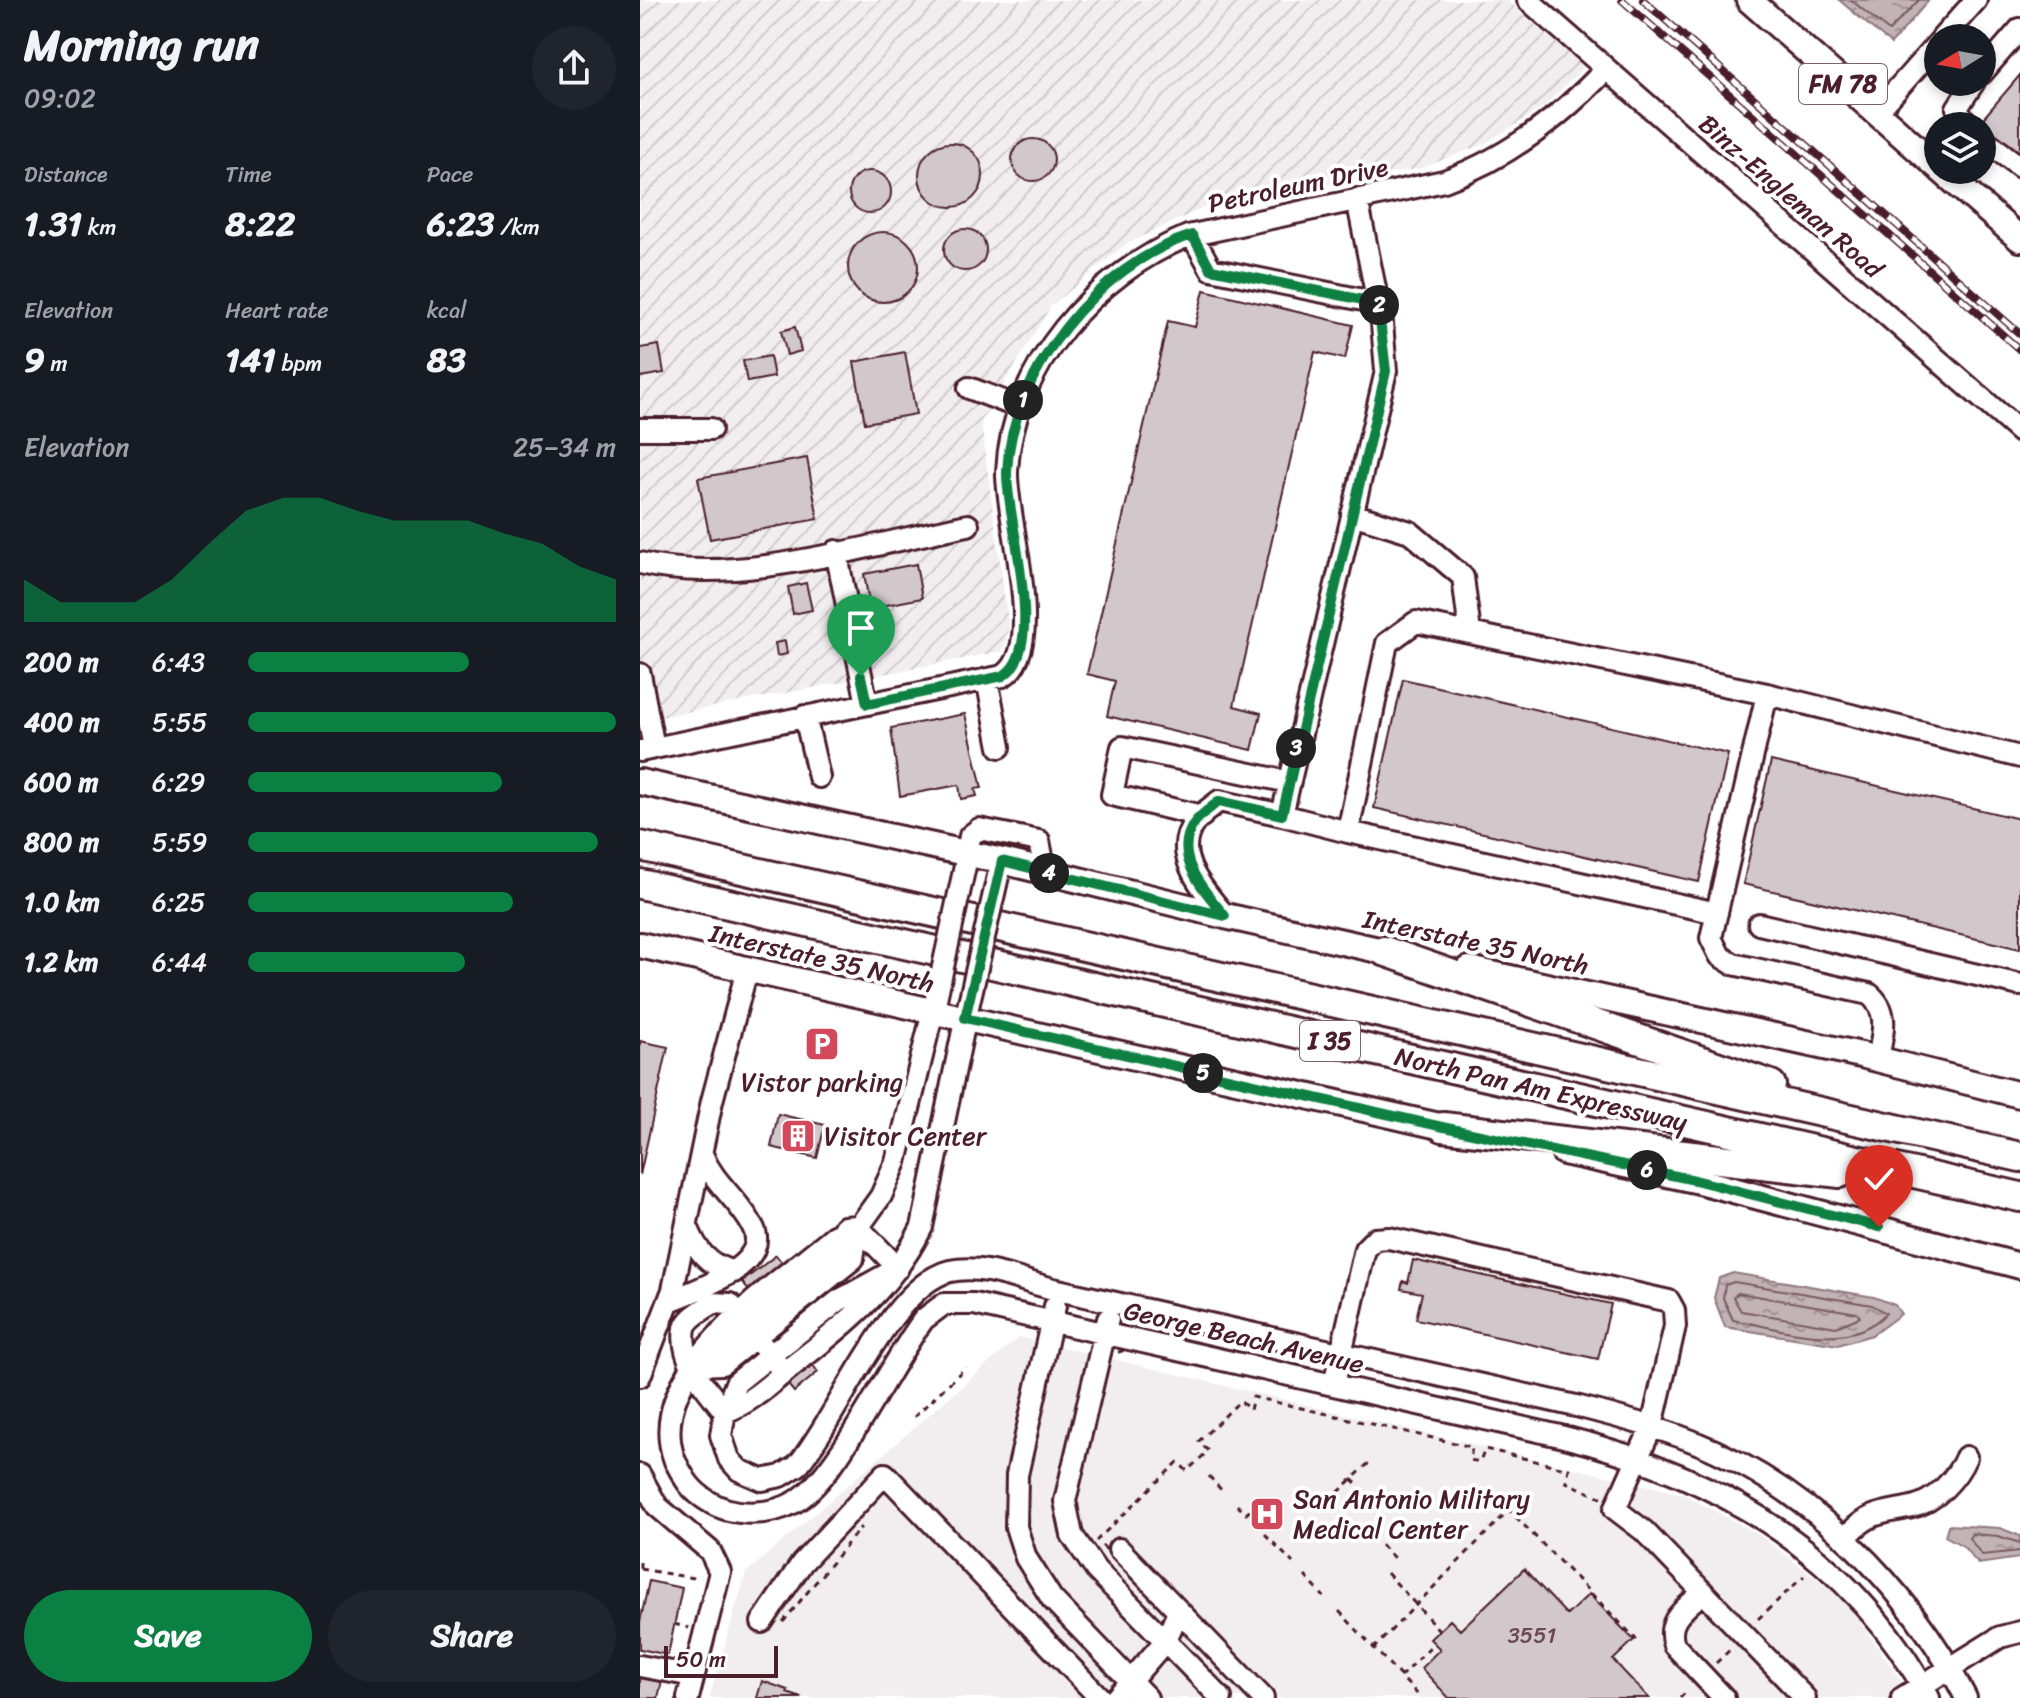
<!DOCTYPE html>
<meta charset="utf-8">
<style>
:root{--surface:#171b24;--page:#20242c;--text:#f1f3f6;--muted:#9ea1a6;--accent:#0b8043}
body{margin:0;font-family:Sriracha,sans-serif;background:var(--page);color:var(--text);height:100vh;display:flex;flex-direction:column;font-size:30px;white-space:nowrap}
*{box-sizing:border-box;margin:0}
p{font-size:26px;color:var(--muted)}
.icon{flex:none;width:44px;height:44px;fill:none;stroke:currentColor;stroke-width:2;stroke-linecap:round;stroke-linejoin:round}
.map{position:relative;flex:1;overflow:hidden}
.details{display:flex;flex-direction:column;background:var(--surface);width:640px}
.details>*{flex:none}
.needle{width:52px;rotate:259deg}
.fabs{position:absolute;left:1284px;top:24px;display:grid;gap:16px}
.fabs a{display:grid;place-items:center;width:72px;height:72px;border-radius:50%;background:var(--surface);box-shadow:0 4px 12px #0003;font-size:40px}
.scale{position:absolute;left:24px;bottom:20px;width:114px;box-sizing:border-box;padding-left:8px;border:4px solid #4a1f2b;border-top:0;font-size:22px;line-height:28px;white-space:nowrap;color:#4a1f2b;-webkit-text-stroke:6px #fff;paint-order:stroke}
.pin{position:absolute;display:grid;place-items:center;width:68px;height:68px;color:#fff;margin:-82px -34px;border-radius:50% 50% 50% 0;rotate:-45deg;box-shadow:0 0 8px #0007}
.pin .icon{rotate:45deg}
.km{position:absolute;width:40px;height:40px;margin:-20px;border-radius:50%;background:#222;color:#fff;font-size:22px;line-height:40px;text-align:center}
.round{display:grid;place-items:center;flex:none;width:84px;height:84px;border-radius:42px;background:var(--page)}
.overview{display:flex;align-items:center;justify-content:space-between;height:136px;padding:0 24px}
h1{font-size:44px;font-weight:700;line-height:60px}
.stats{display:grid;grid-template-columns:repeat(3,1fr);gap:12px;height:136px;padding:8px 24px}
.stats div{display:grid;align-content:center}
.stats b{font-size:34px;font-weight:700}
.stats small{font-size:22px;font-weight:400}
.stats p{font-size:22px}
.chart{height:224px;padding:16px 24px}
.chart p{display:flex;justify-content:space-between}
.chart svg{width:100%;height:144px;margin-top:8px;fill:var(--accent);opacity:.7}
.action{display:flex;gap:16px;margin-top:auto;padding:16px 24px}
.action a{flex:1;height:92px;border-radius:48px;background:var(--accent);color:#fff;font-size:32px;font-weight:700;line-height:92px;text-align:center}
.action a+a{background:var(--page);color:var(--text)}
ul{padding:0 24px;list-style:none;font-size:26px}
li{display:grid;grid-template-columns:128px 96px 1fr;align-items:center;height:60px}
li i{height:20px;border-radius:10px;background:var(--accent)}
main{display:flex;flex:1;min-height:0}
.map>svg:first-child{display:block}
.built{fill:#f2eeef}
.industrial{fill:url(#industrial-furrows)}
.water{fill:url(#water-ripples);stroke:#91787e;stroke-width:2}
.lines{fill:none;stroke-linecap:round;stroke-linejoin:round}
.shore{stroke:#7a5a63;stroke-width:2}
.building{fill:#d2c7cb;stroke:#4a1f2b;stroke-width:2}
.minor-casing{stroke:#4a1f2b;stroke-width:26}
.major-casing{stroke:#4a1f2b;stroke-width:30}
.highway-casing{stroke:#4a1f2b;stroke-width:34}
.path{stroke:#4a1f2b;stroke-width:3;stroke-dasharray:6 6;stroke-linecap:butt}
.minor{stroke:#fff;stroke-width:20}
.major{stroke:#fff;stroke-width:24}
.highway{stroke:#fff;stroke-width:28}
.rail-casing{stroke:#4a1f2b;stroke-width:8}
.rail{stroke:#fff;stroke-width:5;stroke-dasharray:15;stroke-linecap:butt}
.minor-bridge-casing{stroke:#4a1f2b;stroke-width:26;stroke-linecap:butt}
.minor-bridge{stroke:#fff;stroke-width:20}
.route-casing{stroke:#fff;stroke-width:16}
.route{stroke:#0b8043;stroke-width:10}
.labels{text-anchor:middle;stroke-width:8;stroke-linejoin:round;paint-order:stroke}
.number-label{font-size:22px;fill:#6c4953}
.shield{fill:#fff;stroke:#80626b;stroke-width:2}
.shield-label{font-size:24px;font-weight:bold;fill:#4a1f2b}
.street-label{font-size:26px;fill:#4a1f2b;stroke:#fff}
.poi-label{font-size:26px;fill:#4a1f2b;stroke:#fff;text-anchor:start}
</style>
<main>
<section class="details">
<div class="overview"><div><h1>Morning run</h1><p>09:02</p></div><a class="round"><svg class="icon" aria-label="share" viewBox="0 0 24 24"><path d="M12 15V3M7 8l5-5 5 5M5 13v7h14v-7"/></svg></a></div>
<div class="stats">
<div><p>Distance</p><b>1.31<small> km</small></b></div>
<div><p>Time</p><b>8:22</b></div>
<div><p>Pace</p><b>6:23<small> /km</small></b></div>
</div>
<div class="stats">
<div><p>Elevation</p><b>9<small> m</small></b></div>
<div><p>Heart rate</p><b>141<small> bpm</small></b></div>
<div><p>kcal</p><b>83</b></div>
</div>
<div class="chart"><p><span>Elevation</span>25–34 m</p>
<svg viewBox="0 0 160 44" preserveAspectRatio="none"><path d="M0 44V31L10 38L20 38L30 38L40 31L50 20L60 10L70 6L80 6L90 10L100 13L110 13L120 13L130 17L140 20L150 27L160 31V44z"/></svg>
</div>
<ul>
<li><b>200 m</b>6:43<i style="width:60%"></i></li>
<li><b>400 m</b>5:55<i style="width:100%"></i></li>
<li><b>600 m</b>6:29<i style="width:69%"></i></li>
<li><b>800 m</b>5:59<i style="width:95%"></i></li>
<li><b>1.0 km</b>6:25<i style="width:72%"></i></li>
<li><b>1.2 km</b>6:44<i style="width:59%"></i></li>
</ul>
<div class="action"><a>Save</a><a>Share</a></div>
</section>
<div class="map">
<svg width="1380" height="1698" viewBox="0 0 1380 1698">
<defs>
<pattern id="industrial-furrows" width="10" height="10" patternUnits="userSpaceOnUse" patternTransform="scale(2)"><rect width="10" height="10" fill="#f2eeef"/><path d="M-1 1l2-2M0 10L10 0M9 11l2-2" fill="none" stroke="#d1cccd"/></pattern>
<pattern id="water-ripples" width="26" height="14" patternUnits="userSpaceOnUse" patternTransform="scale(2)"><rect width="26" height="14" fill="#c1b3b6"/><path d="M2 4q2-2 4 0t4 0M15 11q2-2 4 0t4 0" fill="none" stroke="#9f9194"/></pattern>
</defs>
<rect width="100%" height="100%" fill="#fff"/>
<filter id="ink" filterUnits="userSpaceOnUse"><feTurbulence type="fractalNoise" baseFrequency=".0125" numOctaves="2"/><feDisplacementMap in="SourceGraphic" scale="16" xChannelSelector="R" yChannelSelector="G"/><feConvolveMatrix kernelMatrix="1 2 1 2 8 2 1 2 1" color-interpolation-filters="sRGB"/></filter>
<g filter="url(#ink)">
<path class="built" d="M379,1337L1043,1494L1118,1534L1205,1600L1273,1698H69L106,1573Z"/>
<path class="industrial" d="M0,0H867L944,67L902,108L846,143L782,168L565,207L486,244L411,306L341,422L369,629L363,651L0,721Z"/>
<path class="water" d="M1199,0H1289L1251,44Z
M1093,1273L1234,1297L1255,1305L1261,1314L1232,1335L1198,1345L1085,1327L1074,1298L1079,1278Z
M1308,1525L1360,1528L1380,1536V1558L1338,1564L1323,1546L1305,1536Z"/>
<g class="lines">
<path class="shore" d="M1211,0L1249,31L1279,0
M1094,1282L1232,1305L1246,1313C1208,1354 1141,1328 1093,1320L1083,1298L1085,1285Z
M1098,1293L1217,1313L1220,1317L1196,1327L1101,1311L1093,1297Z
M1380,1543L1358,1536L1332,1534L1329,1538L1342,1555L1380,1551"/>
</g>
<path class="building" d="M1380,75V157L1340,122Z
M372 160a21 21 0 1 1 42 0a21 21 0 1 1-42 0Z
M279 175a32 32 0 1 1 64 0a32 32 0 1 1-64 0Z
M209 192a21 21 0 1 1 42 0a21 21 0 1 1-42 0Z
M304 250a21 21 0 1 1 42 0a21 21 0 1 1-42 0Z
M208 267a35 35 0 1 1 70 0a35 35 0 1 1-70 0Z
M564,290L713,325L705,359L675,352L594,706L621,713L612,750L467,716L475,681L447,674L528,321L555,327Z
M155,327L161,351L147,355L141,331Z
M19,345L24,373L0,377V348Z
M265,352L276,414L225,423L214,362Z
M130,356L134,377L107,382L103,361Z
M167,458L178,519L70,539L58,478Z
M276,564L282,598L230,608L224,574Z
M166,583L172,610L153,614L148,587Z
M145,641L147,654L137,656L135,643Z
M763,679L1088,754L1059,882L734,808Z
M325,714L342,788L335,789L337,796L321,799L319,785L260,796L251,728Z
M1131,761L1380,819V949L1103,884Z
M0,1041L28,1047L0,1175Z
M138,1114L185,1125L177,1158L131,1147Z
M136,1255L175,1304L141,1332L102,1282Z
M773,1260L971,1304L958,1359L776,1319L782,1293L761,1289L763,1281L768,1283Z
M169,1360L178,1372L154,1392L144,1380Z
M884,1569L927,1615L949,1594L994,1640L973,1660L1009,1698H809L781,1668L800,1649L790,1639L810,1620L820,1630Z
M9,1581L42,1588L28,1655L0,1649V1622Z
M0,1676L22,1681L18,1698H0Z
M122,1681L148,1690L147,1693L162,1698H117Z"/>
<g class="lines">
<g class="minor-casing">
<path id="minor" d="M888,0L1380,432
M1302,38L1336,0
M1342,73L1380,29
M1236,113L1298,43
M1328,126L1317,108L1334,82
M1342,138L1380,167
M552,235L571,269L738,303
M329,388L381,408
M0,429H71
M712,514L770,532L823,577L830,633
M196,551L227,704
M0,563C96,587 232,544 328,525
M0,674L14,748
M347,679L360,747
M1127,694L1380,757
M165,716L179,777
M0,751L363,676C409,648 365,518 367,471C372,366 455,274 548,236L804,181C868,158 920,118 966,69
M642,815L708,832
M562,816L472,795L482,747L649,782
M325,866L330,836L339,829L399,841L405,872
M1077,913L708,832L747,643L776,622L1127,694L1071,938L1080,956L1093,964L1229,994C1251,1012 1242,1035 1238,1059
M585,916C565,891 529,855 555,822C561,814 572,807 579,801L642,815L746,371L742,323L717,199
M1119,924L1380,985
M47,1226C57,1251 67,1265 94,1272
M217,1226L194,1236C137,1284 0,1372 35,1461C45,1480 50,1490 68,1501C92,1517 130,1516 155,1502C198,1477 250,1363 284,1319L304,1304H334L920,1436C1076,1474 1211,1552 1289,1698
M204,1227L217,1226L258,1268
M258,1268L198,1301L96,1383L85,1412L81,1435L89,1459L99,1470L122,1480L141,1476L157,1466C198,1418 250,1285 310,1271C346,1263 385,1283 418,1290L936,1406C976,1416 1014,1426 1052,1441C1169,1487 1269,1587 1326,1698
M30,1301C55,1290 135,1265 112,1225C98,1199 73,1183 62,1154
M415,1306L377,1475L376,1527L386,1558L412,1599L507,1698
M468,1319L425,1501L432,1535L456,1570L581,1698
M52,1365L74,1353L205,1246L241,1196L256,1162L296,999
M58,1365L82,1364L213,1259L217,1231
M0,1376L33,1290L72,1101L107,970
M694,1384L725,1249L735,1239L749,1238L1029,1301L1034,1310L1035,1326L1012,1426L975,1509L1004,1531L1165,1698
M85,1412C112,1402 129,1385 151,1367C203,1327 253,1287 282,1227L328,1007
M85,1412C67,1389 39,1361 45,1328C48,1317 65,1309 73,1303L90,1304L137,1364
M0,1475L17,1506L70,1551L80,1572L48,1698
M1210,1533C1231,1511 1245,1513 1272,1507C1295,1502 1317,1478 1326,1457
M479,1549L623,1698
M1063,1592C1046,1608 1025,1620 1034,1645L1084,1698
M122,1622L162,1563L245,1474L460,1698
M0,1666L53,1676
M476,1698L526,1640L538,1612
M1262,1698L1360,1637L1380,1632"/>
</g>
<g class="major-casing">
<path id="major" d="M1109,0L1298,167
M1301,170L1380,239
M0,782L362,861L585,916L761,955
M0,945L821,1131
M829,969L1221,1055L1380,1095
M924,1152L1055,1180L1380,1266"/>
</g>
<g class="highway-casing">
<path id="highway" d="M0,846L1380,1157
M0,884L1380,1197
M744,951L1131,1085
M803,1127L1200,1173"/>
</g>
<path class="path" d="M488,1349L918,1445L976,1460L983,1467V1475L972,1496L960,1497L926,1482L929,1469L845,1449L840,1462L830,1460L832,1447L613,1397L610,1410L600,1401L559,1441L568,1451L547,1471L538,1462L457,1540L527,1613L519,1624C495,1600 466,1576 448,1547C421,1505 454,1404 467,1356Z
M274,1417L326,1367
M569,1476L583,1492
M712,1479L730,1498
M597,1505L606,1514L613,1508
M681,1509L732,1460
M625,1534L653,1563
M741,1545L758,1562
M0,1568V1559
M0,1569L59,1579
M747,1573L799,1630
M665,1576L684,1597
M699,1611L781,1698
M1118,1619L1164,1576
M143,1622L221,1527
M34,1624L49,1628
M733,1649L869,1510L997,1640
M1076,1663L1093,1647
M760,1677L794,1643
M1040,1698L1047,1691"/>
<use href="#minor" class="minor"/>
<use href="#major" class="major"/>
<use href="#highway" class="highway"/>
<g class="rail-casing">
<path id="rail" d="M982,0L1380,350
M1003,0L1380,334"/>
</g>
<use href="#rail" class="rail"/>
<g class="minor-bridge-casing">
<path id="minor-bridge" d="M296,999L325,866
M328,1007L358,876"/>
</g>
<use href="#minor-bridge" class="minor-bridge"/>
</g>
</g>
<g class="lines" filter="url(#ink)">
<g class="route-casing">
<path id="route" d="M221,676L227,704L363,676C409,648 366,519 367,472C371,372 458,265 552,235L571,269L738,303L746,371L642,815L579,801C572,807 561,814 555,822C530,856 565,891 585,916L362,861L325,1018L803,1127L1055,1180L1239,1227"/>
</g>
<use href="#route" class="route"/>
</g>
<defs>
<g id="parking-square" transform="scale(1.8)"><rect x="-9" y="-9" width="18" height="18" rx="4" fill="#d1495b" stroke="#fff"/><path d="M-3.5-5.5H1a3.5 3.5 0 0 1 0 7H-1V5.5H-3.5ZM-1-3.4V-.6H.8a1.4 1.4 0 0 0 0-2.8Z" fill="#fff"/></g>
<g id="building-square" transform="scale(1.8)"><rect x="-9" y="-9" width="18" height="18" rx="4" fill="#d1495b" stroke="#fff"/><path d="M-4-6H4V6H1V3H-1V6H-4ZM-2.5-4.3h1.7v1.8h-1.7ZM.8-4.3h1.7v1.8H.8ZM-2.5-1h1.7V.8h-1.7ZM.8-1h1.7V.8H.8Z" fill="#fff"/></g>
<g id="hospital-square" transform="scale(1.8)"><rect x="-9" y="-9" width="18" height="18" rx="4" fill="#d1495b" stroke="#fff"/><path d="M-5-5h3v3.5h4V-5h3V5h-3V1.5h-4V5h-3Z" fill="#fff"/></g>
</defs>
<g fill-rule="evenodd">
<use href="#parking-square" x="182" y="1044"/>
<use href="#building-square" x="158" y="1136"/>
<use href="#hospital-square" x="627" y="1514"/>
</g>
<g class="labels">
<g class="number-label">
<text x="892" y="1643">3551</text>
</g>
<g class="shield">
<rect x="1159" y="64" width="88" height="40" rx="6"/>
<rect x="660" y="1021" width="60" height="40" rx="6"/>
</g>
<g class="shield-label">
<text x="1203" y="92">FM 78</text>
<text x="690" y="1049">I 35</text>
</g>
<g class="street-label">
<text transform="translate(658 185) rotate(-12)" y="9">Petroleum Drive</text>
<text transform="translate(1151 196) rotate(41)" y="9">Binz-Engleman Road</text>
<text transform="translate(836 942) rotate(12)" y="9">Interstate 35 North</text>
<text transform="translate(182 958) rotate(13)" y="9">Interstate 35 North</text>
<text transform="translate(901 1089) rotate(13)" y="9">North Pan Am Expressway</text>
<text transform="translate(604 1337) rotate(13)" y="9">George Beach Avenue</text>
</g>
<g class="poi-label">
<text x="182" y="1091" text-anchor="middle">Vistor parking</text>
<text x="184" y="1145">Visitor Center</text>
<text x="653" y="1508">San Antonio Military<tspan x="653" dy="30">Medical Center</tspan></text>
</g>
</g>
</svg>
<div class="fabs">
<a><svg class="needle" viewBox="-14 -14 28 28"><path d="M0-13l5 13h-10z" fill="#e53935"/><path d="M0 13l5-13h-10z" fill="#9ea1a6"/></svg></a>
<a><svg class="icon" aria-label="layers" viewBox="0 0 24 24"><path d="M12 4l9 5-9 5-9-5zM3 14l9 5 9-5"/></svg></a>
</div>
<div class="scale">50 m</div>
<div class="pin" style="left:221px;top:676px;background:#1e9e55"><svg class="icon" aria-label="arrive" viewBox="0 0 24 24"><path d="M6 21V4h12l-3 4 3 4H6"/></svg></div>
<div class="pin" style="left:1239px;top:1227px;background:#d93025"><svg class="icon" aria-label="check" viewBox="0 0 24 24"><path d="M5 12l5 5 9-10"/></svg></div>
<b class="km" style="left:383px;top:400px">1</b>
<b class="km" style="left:739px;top:305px">2</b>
<b class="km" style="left:656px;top:748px">3</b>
<b class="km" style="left:409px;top:873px">4</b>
<b class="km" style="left:563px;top:1073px">5</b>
<b class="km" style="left:1007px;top:1170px">6</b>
</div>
</main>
